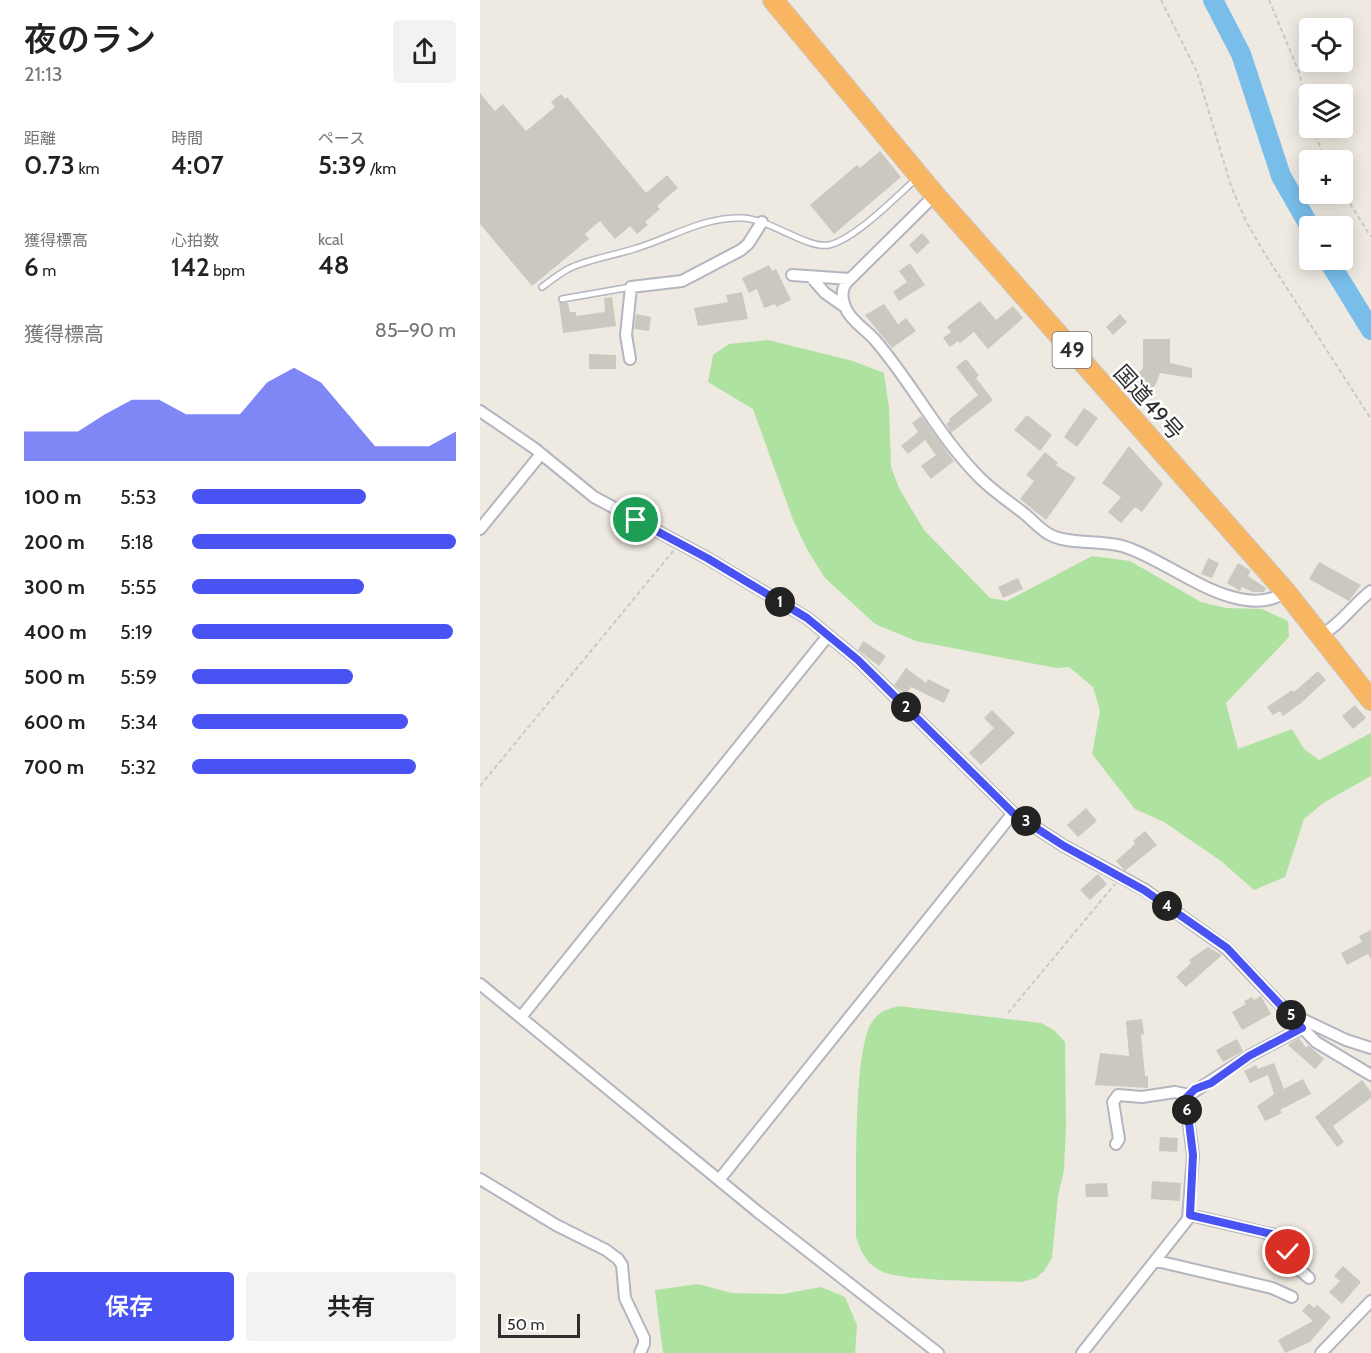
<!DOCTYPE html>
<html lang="ja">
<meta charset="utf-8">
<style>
:root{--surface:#fff;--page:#f2f2f2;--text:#222;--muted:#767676;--accent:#4953f3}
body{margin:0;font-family:Cabin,"Noto Sans JP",sans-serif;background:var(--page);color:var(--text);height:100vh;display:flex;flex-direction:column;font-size:22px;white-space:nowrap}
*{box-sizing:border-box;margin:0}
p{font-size:20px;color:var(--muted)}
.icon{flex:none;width:33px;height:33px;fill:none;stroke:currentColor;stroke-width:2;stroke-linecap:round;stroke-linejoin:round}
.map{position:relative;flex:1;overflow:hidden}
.drawer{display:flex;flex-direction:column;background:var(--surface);width:480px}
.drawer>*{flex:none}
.controls{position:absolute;left:819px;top:18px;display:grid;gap:12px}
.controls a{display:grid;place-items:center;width:54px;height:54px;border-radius:6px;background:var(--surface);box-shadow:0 3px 15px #0003;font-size:30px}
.scale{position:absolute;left:18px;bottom:15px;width:82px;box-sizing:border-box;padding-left:6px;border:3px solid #2e2e2e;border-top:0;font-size:16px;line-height:21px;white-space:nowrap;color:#2e2e2e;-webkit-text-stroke:4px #fff;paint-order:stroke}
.pin{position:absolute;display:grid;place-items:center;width:51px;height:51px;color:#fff;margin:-26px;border:3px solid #fff;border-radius:50%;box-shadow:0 2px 6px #0007}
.km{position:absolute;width:30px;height:30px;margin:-15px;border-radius:50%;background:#222;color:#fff;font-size:16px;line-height:30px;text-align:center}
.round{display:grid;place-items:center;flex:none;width:63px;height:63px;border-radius:6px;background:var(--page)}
.summary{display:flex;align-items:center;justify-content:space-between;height:102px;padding:0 24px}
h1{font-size:33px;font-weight:600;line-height:45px}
.metrics{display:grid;grid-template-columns:repeat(3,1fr);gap:9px;height:102px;padding:6px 24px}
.metrics div{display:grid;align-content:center}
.metrics b{font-size:26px;font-weight:600}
.metrics small{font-size:16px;font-weight:400}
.metrics p{font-size:16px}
.chart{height:168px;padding:12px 24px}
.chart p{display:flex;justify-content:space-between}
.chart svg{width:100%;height:108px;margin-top:6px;fill:var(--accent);opacity:.7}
.cta{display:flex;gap:12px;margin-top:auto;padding:12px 24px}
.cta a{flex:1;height:69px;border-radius:6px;background:var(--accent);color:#fff;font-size:24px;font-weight:600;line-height:69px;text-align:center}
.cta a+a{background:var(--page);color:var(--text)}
ul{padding:0 24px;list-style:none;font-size:20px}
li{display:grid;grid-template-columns:96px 72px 1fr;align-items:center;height:45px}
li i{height:15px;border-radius:8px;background:var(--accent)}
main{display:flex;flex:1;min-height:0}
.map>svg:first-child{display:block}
.green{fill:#aee2a0}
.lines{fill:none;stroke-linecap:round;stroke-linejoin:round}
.river{stroke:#79beeb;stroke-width:20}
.building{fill:#cac8bf}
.lane-casing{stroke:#b4b5c0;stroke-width:8}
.street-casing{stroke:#b4b5c0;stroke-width:14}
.highway-casing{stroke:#c9c9c9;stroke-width:22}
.path{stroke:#c9c9c9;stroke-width:2;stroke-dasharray:4.5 3;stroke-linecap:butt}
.lane{stroke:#fff;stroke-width:5}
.street{stroke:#fff;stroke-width:10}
.highway{stroke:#f8b662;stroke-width:20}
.route-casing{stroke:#fff;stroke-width:12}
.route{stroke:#4953f3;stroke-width:8}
.labels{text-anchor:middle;stroke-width:5;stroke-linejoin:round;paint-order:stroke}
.shield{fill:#fff;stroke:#6d6d6d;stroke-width:1.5}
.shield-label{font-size:21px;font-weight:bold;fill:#2e2e2e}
.street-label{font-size:22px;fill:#2e2e2e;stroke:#fff}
</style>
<main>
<section class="drawer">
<div class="summary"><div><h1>夜のラン</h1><p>21:13</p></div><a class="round"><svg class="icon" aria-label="share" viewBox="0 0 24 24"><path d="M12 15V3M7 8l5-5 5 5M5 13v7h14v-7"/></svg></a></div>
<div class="metrics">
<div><p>距離</p><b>0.73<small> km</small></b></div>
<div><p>時間</p><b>4:07</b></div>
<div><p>ペース</p><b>5:39<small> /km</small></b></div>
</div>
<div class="metrics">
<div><p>獲得標高</p><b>6<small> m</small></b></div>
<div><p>心拍数</p><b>142<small> bpm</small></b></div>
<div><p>kcal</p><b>48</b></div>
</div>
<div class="chart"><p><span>獲得標高</span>85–90 m</p>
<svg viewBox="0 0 160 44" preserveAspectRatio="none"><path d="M0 44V32L10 32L20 32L30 25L40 19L50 19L60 25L70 25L80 25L90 12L100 6L110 12L120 25L130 38L140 38L150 38L160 32V44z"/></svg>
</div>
<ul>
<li><b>100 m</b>5:53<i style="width:66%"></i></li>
<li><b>200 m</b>5:18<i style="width:100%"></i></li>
<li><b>300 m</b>5:55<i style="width:65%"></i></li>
<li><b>400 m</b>5:19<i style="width:99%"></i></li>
<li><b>500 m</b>5:59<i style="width:61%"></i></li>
<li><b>600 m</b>5:34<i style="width:82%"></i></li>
<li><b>700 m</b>5:32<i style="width:85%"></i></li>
</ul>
<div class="cta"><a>保存</a><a>共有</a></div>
</section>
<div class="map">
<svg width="891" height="1353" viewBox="0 0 891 1353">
<rect width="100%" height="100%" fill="#eeeae1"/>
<path class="green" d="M288,340L373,361L404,373L409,408L411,467L419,488L444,530L510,598L527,601L612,556L650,561L721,602L746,608L782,609L808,621L809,637L746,703L758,749L812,729L824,749L839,760L891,733V776L843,803L824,819L805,877L774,890L741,861L684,822L655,809L612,754L620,711L613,687L589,667L576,668L436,641L395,624L345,578L328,551L313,520L273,409L228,382L233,355L249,344Z
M418,1006L561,1023L574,1030L585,1042L586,1127L584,1170L578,1196L572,1258L564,1271L556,1278L542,1282C514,1281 417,1282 399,1270C385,1262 381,1251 376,1237C377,1195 372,1051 392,1022C399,1011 406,1010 418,1006Z
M218,1284L252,1293L303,1294L341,1287L365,1297L377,1325L375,1353H183L175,1290Z"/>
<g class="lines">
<path class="river" d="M733,0L761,54L801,176L830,227
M848,260L891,330"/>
</g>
<path class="building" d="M0,93L15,111L23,104L46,131L75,107L71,102L81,94L85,99L87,97L166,193L187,175L198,188L177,206L180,209L165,222L168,225L157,234L150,226L135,239L120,221L105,234L109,239L52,286L0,224Z
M400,151L421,177L354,234L330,205L377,165L380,168Z
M442,233L450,242L437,254L429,245Z
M430,263L445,285L419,301L413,292L427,282L419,271Z
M289,265L292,271L296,269L311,300L296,307L295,304L284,308L277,289L269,293L262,278Z
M262,292L268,319L218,326L214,308L248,302L246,295Z
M132,297L136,326L83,333L79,303H88L90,312H96V316L125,312L124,298Z
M500,301L516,320L533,306L543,318L508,349L494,332L480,343L478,341L470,347L463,338L471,332L467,327Z
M404,304L418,324L426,318L436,331L412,348L385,315Z
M156,314L171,317L169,331L154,329Z
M640,314L647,322L633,335L626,327Z
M663,339H690V363L712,368V378L680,373L676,384L659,405L644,391L663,368Z
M109,354L136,355V369H109Z
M486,359L499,375L496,378L513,400L471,433L466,424L470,421L469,419L498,395L476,367Z
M604,408L618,418L597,447L584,437Z
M547,415L572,435L560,451L534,430Z
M441,416L474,461L451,479L441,466L456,455L445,440L428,454L421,446L438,432L432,423Z
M649,446L683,484L662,512L655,507L641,523L628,512L641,497L622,483Z
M565,452L578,463L576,465L596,478L566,520L540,499L554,481L546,475Z
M728,558L739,563L732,578L721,574Z
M839,562L881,585L869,601L829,579Z
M758,563L771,571L768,576L786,588L784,592H773L762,587L760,591L747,583Z
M538,578L543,589L523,598L518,587Z
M383,641L406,656L399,666L378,650Z
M426,668L446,683L448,679L470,690L464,703L431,687L426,694L417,688L414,685Z
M838,671L846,680L821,703L803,716L800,711L793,715L787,707L812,690L814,692Z
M875,705L886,718L873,729L862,716Z
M512,710L535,733L501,765L489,753L514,728L504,718Z
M606,808L617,821L598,837L587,825Z
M665,831L677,845L645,871L636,861L655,844L653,841Z
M618,874L627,884L610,900L600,890Z
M891,930V960L888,954L867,965L861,953L882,942L879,936Z
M728,947L742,955L706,987L696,977L711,963L709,960Z
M781,996L791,1014L762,1030L752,1012L766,1004L764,1001L772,997L774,1000Z
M662,1019L664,1034L661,1035L665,1076H668V1088L615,1085L620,1053L649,1056L646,1021Z
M819,1038L826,1048L828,1045L844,1059L835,1069L808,1045Z
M757,1039L763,1051L743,1062L736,1050Z
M794,1063L804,1089L823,1079L831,1094L800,1110L802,1113L785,1121L777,1106L794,1094L788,1075L770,1083L764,1071L776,1065L778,1069Z
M882,1080L891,1092V1098L853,1126L864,1142L857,1147L835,1117Z
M680,1137L698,1138L697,1152L679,1151Z
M672,1181L701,1183L700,1201L671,1199Z
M627,1183L628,1197H606L605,1184Z
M863,1266L881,1282L862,1304L849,1292L860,1281L854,1276Z
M829,1303L834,1308L837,1305L851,1317L830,1342L805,1353L798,1340L833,1321L822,1311Z"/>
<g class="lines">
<g class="lane-casing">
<path id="lane" d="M62,287C70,281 79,274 88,269C108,259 132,256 154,249C189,239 224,216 263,218C292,220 327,249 349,245C375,239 416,197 436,179
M82,299L151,287"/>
</g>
<g class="street-casing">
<path id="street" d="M455,195L368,281C360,289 362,301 367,311C374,323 386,330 395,340C433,384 459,437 500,478C514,492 531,503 546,515C553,521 559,528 567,533C585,545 620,540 642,546C689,559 757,624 806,592
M312,275L370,279
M331,277L345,293L365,307
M150,359L146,335L151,287L202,281L261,250L268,244L282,222
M0,411L54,448L114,497L227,558L327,618L378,660L533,813L584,846L665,890L746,948L836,1042L891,1075
M0,529L61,454
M841,635C860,625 874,604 891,591
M0,984L278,1212L458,1353
M41,1017L347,637
M817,1022L824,1020L866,1040L891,1048
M636,1144L639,1139L633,1102L638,1095L662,1097L695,1092L709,1095
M0,1179L76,1225L126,1250L138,1259L142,1265L145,1298L164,1338V1344L160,1353
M239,1180L533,813
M710,1215L799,1236L803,1239L814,1265L829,1278
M677,1261L792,1288L812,1297
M602,1353L708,1219L713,1155L706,1103L709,1095L769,1056L822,1028
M841,1353L891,1301"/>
</g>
<g class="highway-casing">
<path id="highway" d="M293,0L455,195L806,592L891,700"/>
</g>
<path class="path" d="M681,0L717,72L751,186L766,221L785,254L891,419
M789,0L819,72L830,115
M833,128L845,160
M862,191L891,237
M0,786L194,550
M528,1013L635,884"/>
<use href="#lane" class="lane"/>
<use href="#street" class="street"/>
<use href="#highway" class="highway"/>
</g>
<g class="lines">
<g class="route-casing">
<path id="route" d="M156,520L227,558L327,618L378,660L533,813L584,846L664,890L747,948L822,1028L769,1056L731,1083L715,1089L706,1098L713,1155L710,1215L796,1235L803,1239L808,1252"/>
</g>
<use href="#route" class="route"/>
</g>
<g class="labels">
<rect class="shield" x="572.5" y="332" width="39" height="36" rx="4.5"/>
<g class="shield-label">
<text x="592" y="357">49</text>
</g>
<g class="street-label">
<text transform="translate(669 402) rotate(48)" y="8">国道49号</text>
</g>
</g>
</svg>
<div class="controls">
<a><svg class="icon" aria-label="locate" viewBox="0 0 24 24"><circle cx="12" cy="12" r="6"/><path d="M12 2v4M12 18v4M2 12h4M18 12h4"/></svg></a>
<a><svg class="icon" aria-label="layers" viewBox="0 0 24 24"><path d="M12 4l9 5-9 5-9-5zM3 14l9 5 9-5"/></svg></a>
<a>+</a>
<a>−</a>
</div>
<div class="scale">50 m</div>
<div class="pin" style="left:156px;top:520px;background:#1e9e55"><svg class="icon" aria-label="arrive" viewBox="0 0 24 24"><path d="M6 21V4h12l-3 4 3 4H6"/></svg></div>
<div class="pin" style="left:808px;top:1252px;background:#d93025"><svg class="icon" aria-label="check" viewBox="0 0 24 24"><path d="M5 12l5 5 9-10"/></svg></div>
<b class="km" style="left:300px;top:602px">1</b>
<b class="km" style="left:426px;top:707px">2</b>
<b class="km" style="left:546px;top:821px">3</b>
<b class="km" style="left:687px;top:906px">4</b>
<b class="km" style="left:811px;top:1015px">5</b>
<b class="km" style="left:707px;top:1110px">6</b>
</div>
</main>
